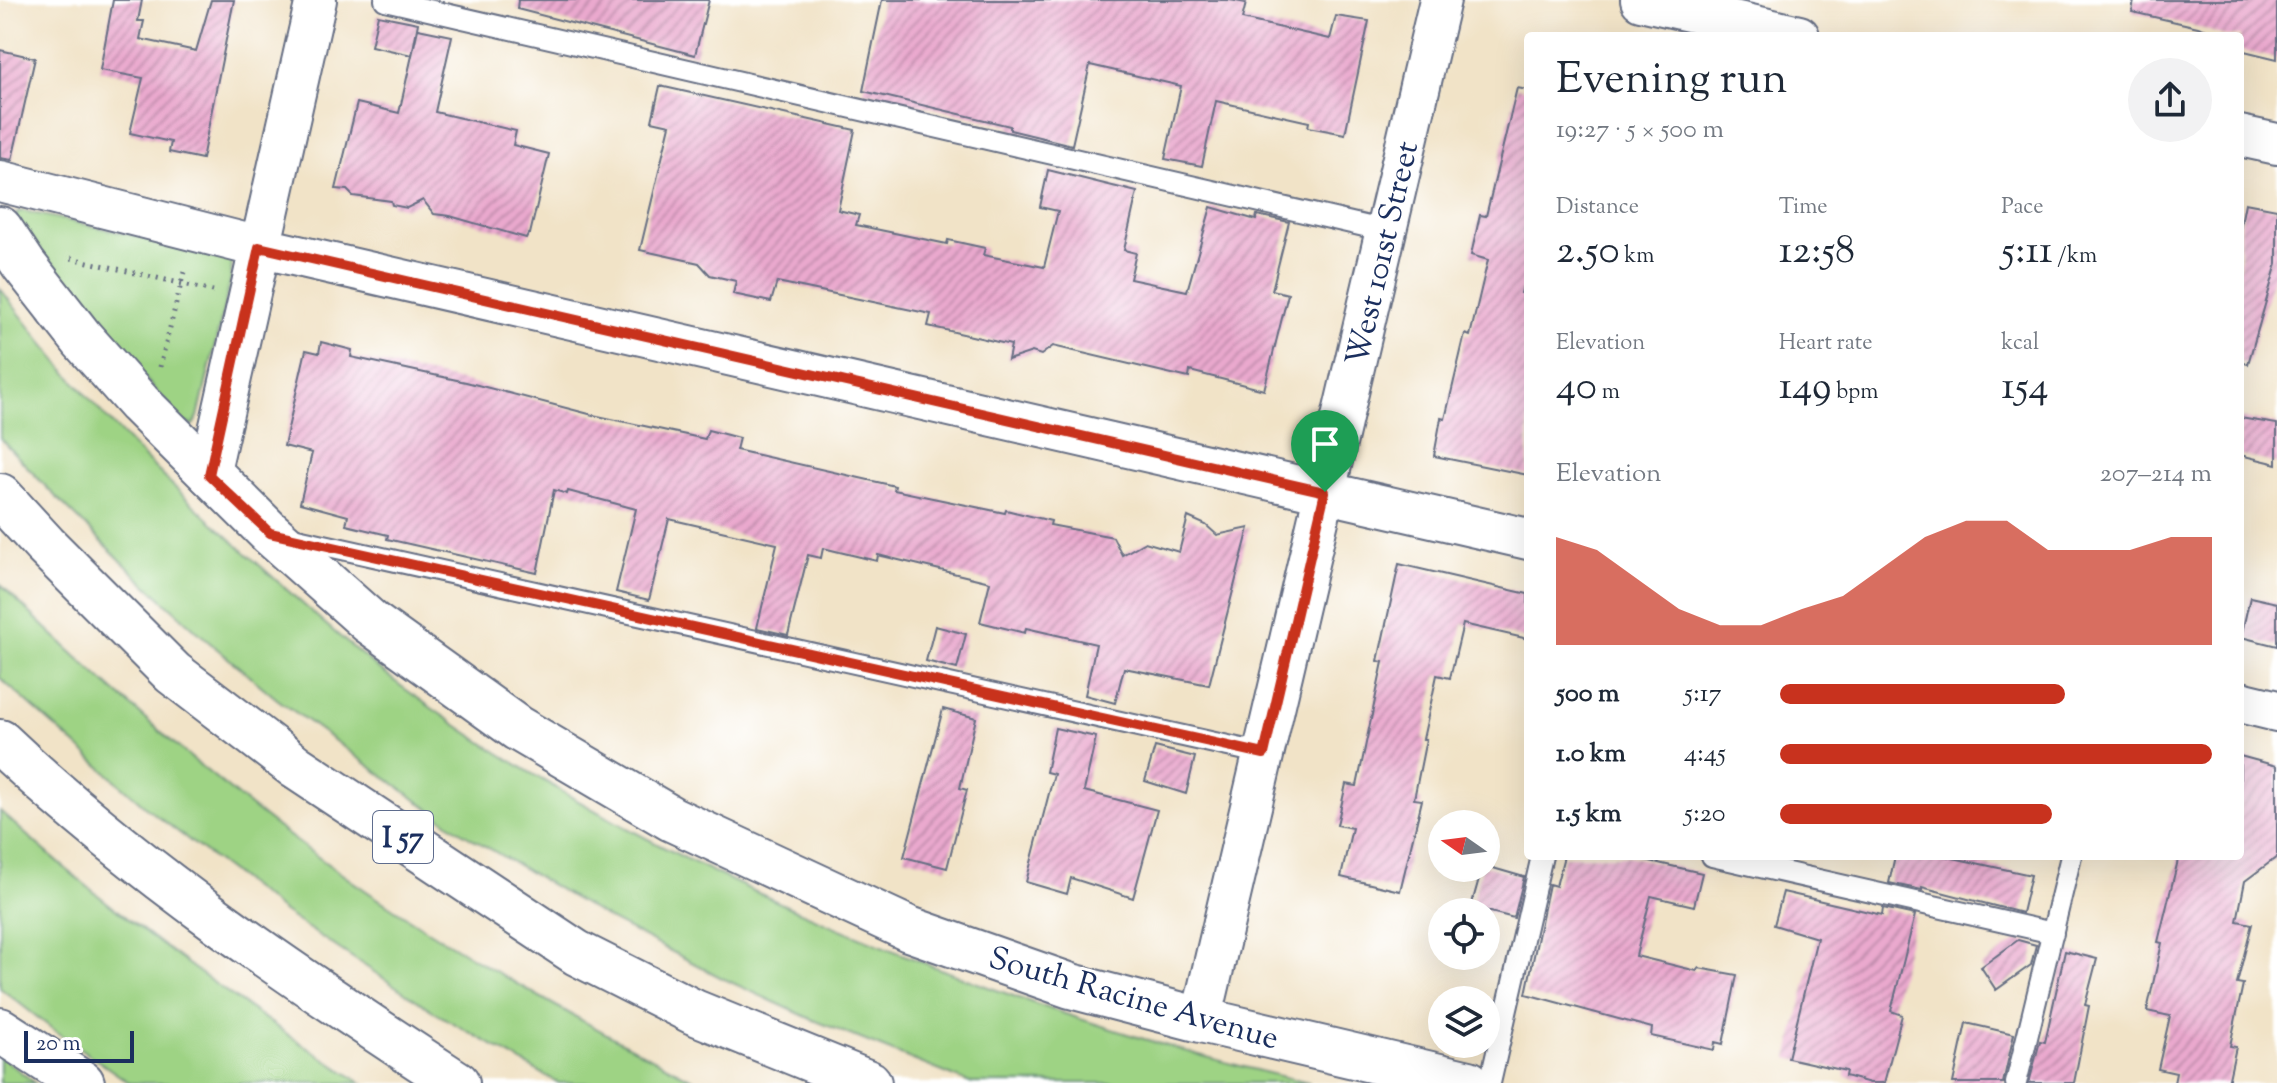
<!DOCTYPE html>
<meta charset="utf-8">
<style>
:root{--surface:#fff;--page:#f2f2f3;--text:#1f2937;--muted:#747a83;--accent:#c8321e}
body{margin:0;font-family:"Sorts Mill Goudy",serif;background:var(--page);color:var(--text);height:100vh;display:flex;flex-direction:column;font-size:30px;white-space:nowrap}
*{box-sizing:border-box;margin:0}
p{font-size:26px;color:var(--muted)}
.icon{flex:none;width:44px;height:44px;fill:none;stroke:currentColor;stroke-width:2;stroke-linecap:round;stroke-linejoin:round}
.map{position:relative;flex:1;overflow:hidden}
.panel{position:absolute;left:1524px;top:32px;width:720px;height:828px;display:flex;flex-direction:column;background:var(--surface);border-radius:8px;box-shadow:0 8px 32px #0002}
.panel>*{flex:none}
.needle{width:52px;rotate:284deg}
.buttons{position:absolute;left:1428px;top:810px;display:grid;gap:16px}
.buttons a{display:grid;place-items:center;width:72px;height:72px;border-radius:50%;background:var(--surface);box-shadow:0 8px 32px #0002;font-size:40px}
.scale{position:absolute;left:24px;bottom:20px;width:110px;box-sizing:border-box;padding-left:8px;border:4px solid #1b2f5e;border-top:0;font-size:22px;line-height:28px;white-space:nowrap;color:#1b2f5e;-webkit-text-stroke:6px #fff;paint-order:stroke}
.pin{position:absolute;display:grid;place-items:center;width:68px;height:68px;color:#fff;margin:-82px -34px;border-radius:50% 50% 50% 0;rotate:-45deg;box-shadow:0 0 8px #0007}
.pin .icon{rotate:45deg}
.round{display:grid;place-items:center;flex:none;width:84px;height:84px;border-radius:42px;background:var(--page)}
.overview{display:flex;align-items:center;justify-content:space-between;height:136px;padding:0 32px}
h1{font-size:44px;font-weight:600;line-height:60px}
.stats{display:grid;grid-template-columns:repeat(3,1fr);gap:12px;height:136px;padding:8px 32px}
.stats div{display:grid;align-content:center}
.stats b{font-size:40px;font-weight:600}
.stats small{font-size:22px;font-weight:400}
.stats p{font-size:22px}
.chart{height:224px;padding:16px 32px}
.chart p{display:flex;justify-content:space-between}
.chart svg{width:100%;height:144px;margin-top:8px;fill:var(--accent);opacity:.7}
ul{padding:0 32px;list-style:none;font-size:26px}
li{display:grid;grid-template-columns:128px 96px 1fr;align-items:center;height:60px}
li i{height:20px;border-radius:10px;background:var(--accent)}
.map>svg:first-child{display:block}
.green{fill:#9ed384;stroke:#5c8171;stroke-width:2}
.building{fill:url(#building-hatch)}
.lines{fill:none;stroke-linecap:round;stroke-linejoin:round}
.service-casing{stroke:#666e83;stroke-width:24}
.minor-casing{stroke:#666e83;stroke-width:44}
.tertiary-casing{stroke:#666e83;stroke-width:48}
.motorway-casing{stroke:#666e83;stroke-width:48}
.path{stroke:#666e83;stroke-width:5;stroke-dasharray:2 6;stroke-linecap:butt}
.service{stroke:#fff;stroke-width:20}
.minor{stroke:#fff;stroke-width:40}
.tertiary{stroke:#fff;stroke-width:44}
.motorway{stroke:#fff;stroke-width:44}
.route-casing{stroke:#fff;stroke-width:16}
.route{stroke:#c8321e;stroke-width:10}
.labels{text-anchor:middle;stroke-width:6;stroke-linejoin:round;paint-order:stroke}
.shield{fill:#fff;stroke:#5f6d8e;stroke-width:2}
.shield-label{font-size:30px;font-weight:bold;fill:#1b2f5e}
.street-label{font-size:32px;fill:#1b2f5e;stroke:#fff}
</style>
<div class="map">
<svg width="2277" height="1083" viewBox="0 0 2277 1083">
<defs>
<pattern id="building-hatch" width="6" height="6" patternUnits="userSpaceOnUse" patternTransform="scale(2)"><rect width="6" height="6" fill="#eaa9ce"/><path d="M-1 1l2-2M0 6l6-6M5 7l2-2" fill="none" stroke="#bd8aaa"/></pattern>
</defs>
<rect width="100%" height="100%" fill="#fff"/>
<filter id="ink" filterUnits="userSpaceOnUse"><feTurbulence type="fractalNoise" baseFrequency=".0125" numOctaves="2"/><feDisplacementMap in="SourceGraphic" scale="16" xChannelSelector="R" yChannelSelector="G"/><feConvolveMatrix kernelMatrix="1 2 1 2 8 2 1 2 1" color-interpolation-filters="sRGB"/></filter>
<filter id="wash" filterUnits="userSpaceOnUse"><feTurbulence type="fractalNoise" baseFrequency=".006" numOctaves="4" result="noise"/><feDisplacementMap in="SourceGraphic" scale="32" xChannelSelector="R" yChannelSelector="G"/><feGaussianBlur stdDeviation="1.8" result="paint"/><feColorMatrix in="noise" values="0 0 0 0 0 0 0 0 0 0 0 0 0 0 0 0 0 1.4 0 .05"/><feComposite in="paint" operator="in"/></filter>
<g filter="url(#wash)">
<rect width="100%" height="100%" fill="#f1e3c7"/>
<path class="green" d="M24,211L229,256L232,262L231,278L198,417L193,425L182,422L80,302L16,218L17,212Z
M0,288C42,344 88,400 137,450C181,495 228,537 275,579C316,616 357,653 401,686C564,806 746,895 935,967C1057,1014 1182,1054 1310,1083H970L811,1019L722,978L609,919L458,830L277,699L209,642L142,581L50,491L0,438Z
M0,584C129,709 266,830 419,925C510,982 604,1034 700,1083H559L439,1015L285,913L148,809L0,678Z
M0,811C111,913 235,1002 362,1083H130L55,1031L0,988Z
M0,1056L35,1083H0Z"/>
<g id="blocks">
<path class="building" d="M113,0H142L138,21H144L140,39L196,51L211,0H234L202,159L169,152L171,142L130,133L143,78L100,70Z
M518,0H709L695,55L517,9Z
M882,0H1230L1246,3L1242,19L1330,39L1336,16L1369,21L1345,134L1308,127L1309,122L1216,101L1202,166L1165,159L1181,86L1090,65L1072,145L1010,130V126L863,91Z
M2134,0H2277V59L2240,50V36H2224L2198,27L2132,12Z
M378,15L418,23L412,55L371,46Z
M418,29L452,36L435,112L516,131L513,145L549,154L530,234H528L526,238L450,216L434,214L423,200L407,208L392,205L391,201L353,196L347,190L336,189L357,103L399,113Z
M0,50L35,58L12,160L0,158Z
M660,86L855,130L838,210L859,215L856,225L947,244L948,240L985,248L983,255L1044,267L1058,211L1040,207L1048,170L1137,192L1124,250L1136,253L1130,279L1187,291L1211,207L1256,220L1257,215L1289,222L1272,290L1288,294L1264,390L1190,371L1189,378L1053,346L1041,355L1032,352L1008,360L1011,345L928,326L931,314L777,282L771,302L733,294L736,281L710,275L699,263L640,250L670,125L652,121Z
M1517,88L1528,90V269L1521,293L1528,295V475L1434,456L1441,418L1445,419L1465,334L1470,336L1488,260L1471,255L1480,215L1486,216Z
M2245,203L2277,209V263L2248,364L2240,362V229Z
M321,342L352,350L351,357L466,382L593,415L705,439L708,430L739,438L736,450L895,486L894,490L1005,513L1006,510L1051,521L1050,525L1113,537L1122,555L1145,542L1179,552L1188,517L1206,525L1217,535L1249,528L1209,685L1124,668L1115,703L1085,695L1096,644L1026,628L1025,633L980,622L990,582L878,555L877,561L823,548L821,558L808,555L788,635L757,628L777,544L669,519L649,600L616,592L636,509L568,491L567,494L554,490L537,573L387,539L388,535L346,525L348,516L300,503L312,453L284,446L306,350L319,353Z
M2240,418L2277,424V464L2240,455Z
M1399,564L1528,594V639L1463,624L1450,678L1437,675L1423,739H1426L1414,799L1422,800L1400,891L1341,877L1352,828L1337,825L1346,784L1357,786L1383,662L1378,661Z
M2250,597L2277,603V646L2241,637Z
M935,626L966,634L957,669L926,661Z
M943,709L976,718L960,788L967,790L947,868L904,857Z
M1055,728L1096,737L1084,791L1157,810L1133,898L1071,878L1067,894L1026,882L1054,774L1046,772Z
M1155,747L1195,757L1186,794L1145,781Z
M2240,756L2277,766V857L2245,881L2237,921L2252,924L2237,983L2243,984L2230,1046L2236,1047L2228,1083H2174L2176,1073L2158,1069L2170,1016L2147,1011L2162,943L2158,942L2179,856H2240Z
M1564,856H1628L1702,873L1694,906L1651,896L1636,956L1697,971L1698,968L1737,975L1723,1044L1715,1042L1714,1050L1651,1036L1652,1028L1526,994L1549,884L1556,886Z
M1895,856H1944L2031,875L2022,913L1922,887V890L1889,883Z
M1486,866L1524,877L1514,918L1471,907L1482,868Z
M1783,892L1882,915L1883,908L1915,915L1891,1011L1902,1015L1884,1083H1870L1845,1076L1846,1071L1788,1058L1817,938L1774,925Z
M2018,940L2036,945L2031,965L1996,990L1981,967Z
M2065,951L2097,959L2085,1005L2089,1006L2074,1083H2029L2040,1041L2045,1042Z
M1966,1023L2014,1034L2003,1083H1953Z"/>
</g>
</g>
<g filter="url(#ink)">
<use href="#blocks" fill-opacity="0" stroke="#666e83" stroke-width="2"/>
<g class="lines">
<g class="service-casing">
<path id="service" d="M385,0L1386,231
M288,537L1264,754
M1712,856L2053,933
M1490,1083L1542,856
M2016,1083L2071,856"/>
</g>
<g class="minor-casing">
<path id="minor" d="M1641,0L1799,36
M2240,136L2277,144
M0,181L259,247L1528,539
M209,475L316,0
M2240,702L2277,711
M1201,1020L1440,0"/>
</g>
<g class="tertiary-casing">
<path id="tertiary" d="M0,229L24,265L82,339L139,403L270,533L370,622L517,728L672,819L909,929L1071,986L1201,1020L1469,1083
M0,1030L82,1083"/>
</g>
<g class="motorway-casing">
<path id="motorway" d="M0,496L45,545L173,673L296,767L577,953L694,1012L869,1083
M0,742C139,874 297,979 457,1083"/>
</g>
<path class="path" d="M71,258L213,291
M160,367L185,268"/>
<use href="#service" class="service"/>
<use href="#minor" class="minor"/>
<use href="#tertiary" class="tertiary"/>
<use href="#motorway" class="motorway"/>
</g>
</g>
<g class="lines" filter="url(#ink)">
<g class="route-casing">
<path id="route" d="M259,247L1325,492L1264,754L270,533L209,475Z"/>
</g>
<use href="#route" class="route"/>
</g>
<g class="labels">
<rect class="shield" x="373" y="811" width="60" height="52" rx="6"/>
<g class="shield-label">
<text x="403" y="847">I 57</text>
</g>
<g class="street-label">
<text transform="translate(1381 253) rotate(-77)" y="11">West 101st Street</text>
<text transform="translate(1134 997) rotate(16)" y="11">South Racine Avenue</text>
</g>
</g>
</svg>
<div class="buttons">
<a><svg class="needle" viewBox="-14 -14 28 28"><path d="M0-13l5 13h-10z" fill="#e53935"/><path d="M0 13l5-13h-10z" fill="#747a83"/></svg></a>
<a><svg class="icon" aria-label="locate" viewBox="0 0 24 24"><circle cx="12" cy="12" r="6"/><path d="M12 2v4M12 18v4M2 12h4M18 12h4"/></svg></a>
<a><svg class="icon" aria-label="layers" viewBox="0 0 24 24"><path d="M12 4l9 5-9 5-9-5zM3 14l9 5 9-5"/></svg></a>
</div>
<div class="scale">20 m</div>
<div class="pin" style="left:1325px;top:492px;background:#1e9e55"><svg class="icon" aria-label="arrive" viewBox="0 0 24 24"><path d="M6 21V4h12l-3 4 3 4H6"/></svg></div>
<section class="panel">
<div class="overview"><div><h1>Evening run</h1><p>19:27 · 5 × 500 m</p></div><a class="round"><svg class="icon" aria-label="share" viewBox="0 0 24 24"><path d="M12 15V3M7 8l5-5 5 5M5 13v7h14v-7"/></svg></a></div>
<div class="stats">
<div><p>Distance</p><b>2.50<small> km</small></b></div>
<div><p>Time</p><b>12:58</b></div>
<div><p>Pace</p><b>5:11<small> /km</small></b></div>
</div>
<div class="stats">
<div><p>Elevation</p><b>40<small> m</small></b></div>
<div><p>Heart rate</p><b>149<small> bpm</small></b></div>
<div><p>kcal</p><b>154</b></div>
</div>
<div class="chart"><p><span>Elevation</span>207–214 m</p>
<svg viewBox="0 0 160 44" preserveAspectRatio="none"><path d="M0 44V11L10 15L20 24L30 33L40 38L50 38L60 33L70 29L80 20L90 11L100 6L110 6L120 15L130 15L140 15L150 11L160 11V44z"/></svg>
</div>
<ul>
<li><b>500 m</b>5:17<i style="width:66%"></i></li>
<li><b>1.0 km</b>4:45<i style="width:100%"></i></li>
<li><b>1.5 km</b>5:20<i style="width:63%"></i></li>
</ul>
</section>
</div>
